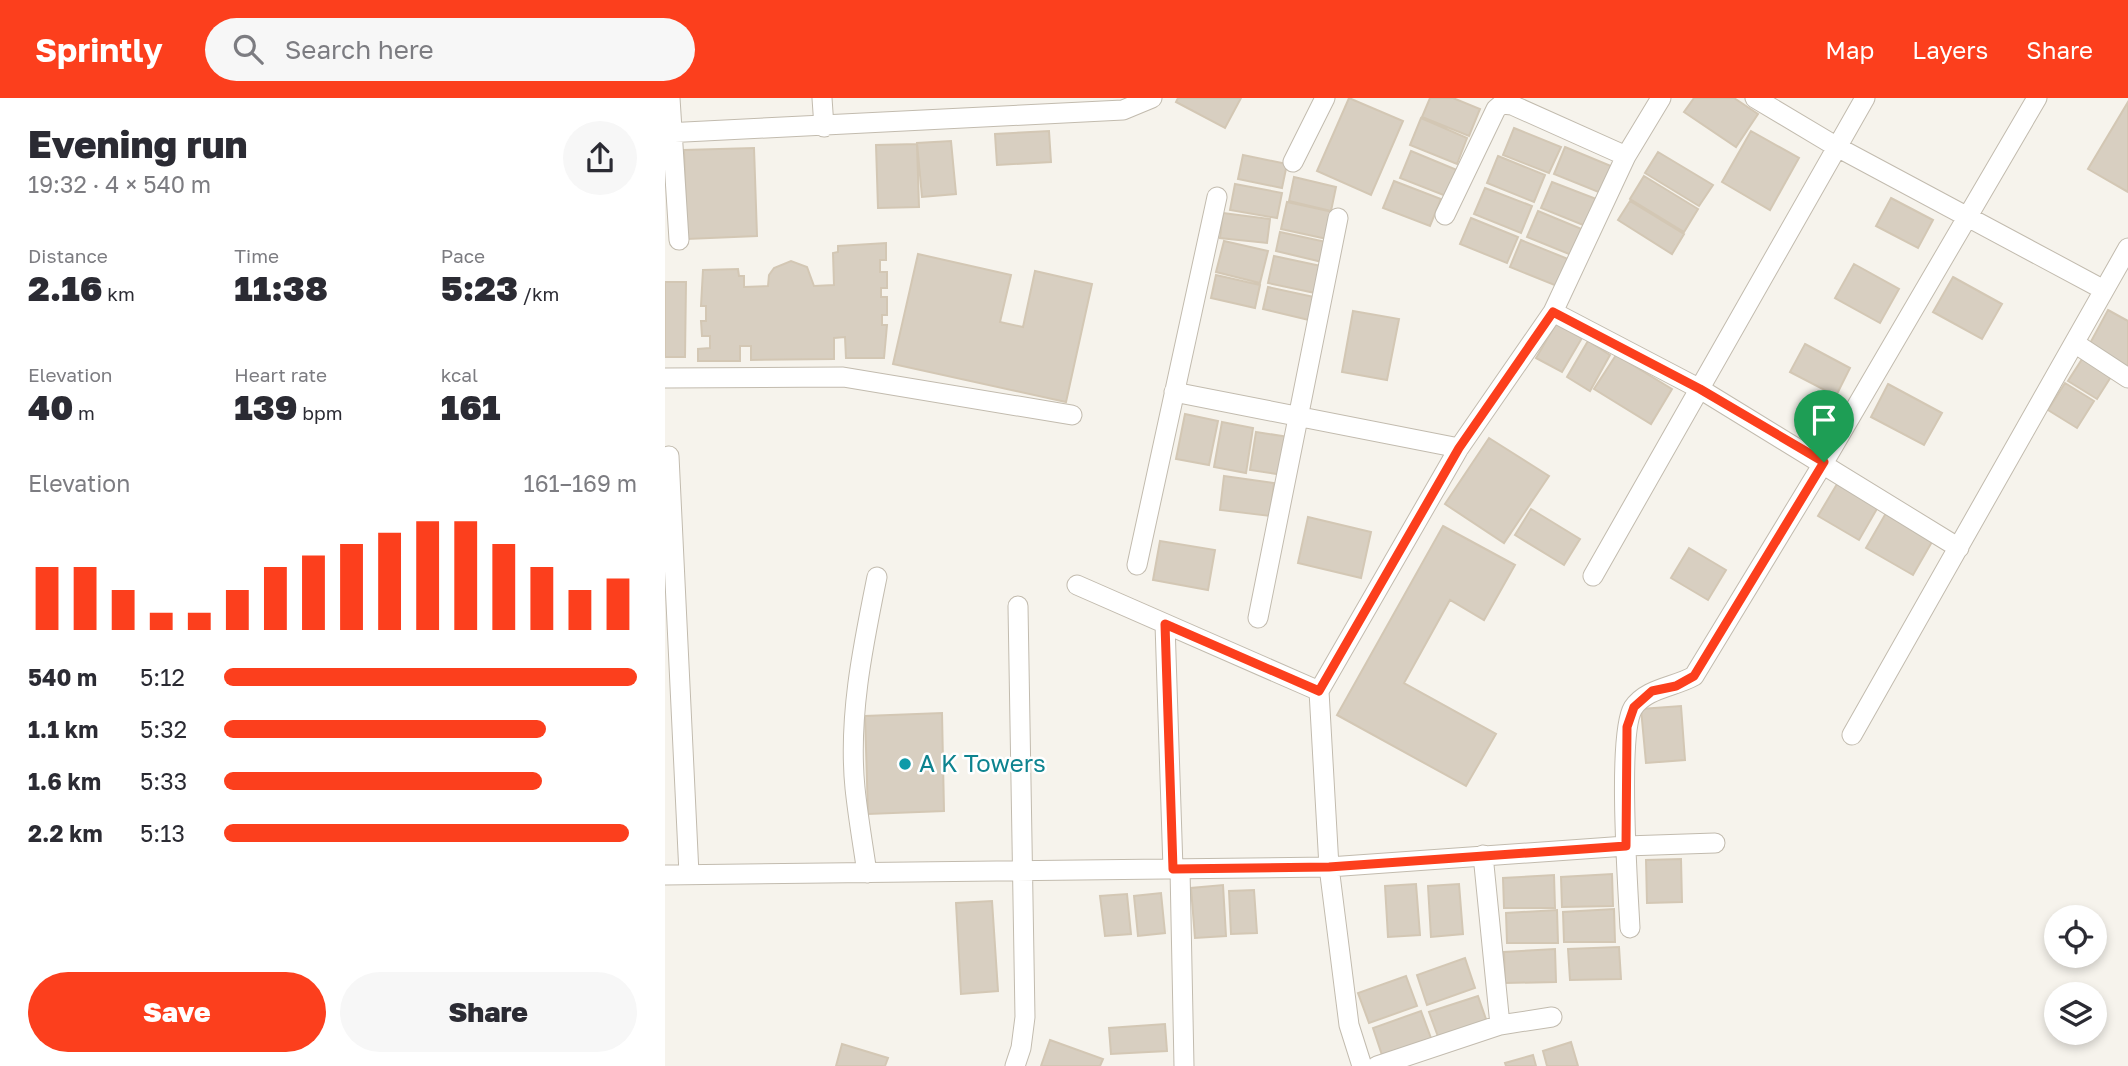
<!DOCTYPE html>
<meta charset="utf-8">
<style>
:root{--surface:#fff;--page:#f7f7f7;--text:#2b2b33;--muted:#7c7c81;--accent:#fc3f1d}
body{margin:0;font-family:"Golos Text",sans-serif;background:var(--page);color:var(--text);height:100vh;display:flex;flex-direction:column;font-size:26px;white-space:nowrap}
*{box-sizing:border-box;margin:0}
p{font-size:23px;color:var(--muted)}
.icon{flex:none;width:38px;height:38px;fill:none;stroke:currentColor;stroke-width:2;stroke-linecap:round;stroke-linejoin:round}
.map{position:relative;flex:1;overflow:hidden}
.details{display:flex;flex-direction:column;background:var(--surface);width:665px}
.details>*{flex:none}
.controls{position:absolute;left:1379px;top:807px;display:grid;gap:14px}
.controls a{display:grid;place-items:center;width:63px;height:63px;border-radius:50%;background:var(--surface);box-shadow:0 4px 10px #0003;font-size:35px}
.pin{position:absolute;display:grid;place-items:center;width:60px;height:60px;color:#fff;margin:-72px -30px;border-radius:50% 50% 50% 0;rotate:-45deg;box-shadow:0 0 7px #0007}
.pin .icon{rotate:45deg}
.round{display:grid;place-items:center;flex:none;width:74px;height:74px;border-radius:37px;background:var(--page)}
.overview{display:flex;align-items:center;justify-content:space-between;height:119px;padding:0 28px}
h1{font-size:38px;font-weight:800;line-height:52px}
.metrics{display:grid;grid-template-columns:repeat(3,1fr);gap:10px;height:119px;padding:7px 28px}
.metrics div{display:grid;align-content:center}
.metrics b{font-size:35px;font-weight:800}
.metrics small{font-size:19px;font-weight:400}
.metrics p{font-size:19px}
.chart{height:196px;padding:14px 28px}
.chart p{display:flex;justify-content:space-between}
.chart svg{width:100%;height:126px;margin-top:7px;stroke:var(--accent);stroke-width:6}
.primary-button{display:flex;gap:14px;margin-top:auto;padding:14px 28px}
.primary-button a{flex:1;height:80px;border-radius:42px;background:var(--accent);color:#fff;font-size:28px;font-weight:800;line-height:80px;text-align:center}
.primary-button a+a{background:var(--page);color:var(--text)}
ul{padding:0 28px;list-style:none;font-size:23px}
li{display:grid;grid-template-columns:112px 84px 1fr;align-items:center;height:52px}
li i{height:18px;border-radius:9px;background:var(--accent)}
header{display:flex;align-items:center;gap:42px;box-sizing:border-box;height:98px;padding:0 35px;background:var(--accent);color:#fff}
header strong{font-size:33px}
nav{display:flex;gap:38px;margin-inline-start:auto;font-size:24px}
.search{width:490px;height:63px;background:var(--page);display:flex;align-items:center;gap:18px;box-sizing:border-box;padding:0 24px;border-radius:38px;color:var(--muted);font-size:26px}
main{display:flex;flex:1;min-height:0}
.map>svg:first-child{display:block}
.building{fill:#d8cfc1;stroke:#d3c7b4;stroke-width:2}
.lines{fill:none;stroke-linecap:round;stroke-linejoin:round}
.minor-casing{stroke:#c2bbae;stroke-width:21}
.minor{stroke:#fff;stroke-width:19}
.route-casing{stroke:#fff;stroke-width:14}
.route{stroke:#fc3f1d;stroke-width:9}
.culture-dot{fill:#0f9aa8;stroke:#fff;stroke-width:2.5}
.labels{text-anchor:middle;stroke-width:5;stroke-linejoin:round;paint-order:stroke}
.culture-label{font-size:24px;fill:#0d838f;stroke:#fff;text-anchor:start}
</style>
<header>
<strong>Sprintly</strong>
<div class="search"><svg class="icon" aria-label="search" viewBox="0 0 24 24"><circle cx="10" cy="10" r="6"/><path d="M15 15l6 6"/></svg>Search here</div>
<nav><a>Map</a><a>Layers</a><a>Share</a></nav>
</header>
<main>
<section class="details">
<div class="overview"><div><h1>Evening run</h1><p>19:32 · 4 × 540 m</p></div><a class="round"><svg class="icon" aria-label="share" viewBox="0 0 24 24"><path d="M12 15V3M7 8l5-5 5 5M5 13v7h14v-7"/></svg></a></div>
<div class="metrics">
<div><p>Distance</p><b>2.16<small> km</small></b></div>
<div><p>Time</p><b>11:38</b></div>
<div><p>Pace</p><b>5:23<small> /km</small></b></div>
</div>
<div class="metrics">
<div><p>Elevation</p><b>40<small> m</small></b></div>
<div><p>Heart rate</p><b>139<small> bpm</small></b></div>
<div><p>kcal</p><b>161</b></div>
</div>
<div class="chart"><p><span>Elevation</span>161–169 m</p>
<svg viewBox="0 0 160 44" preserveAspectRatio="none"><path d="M5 44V22M15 44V22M25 44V30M35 44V38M45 44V38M55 44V30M65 44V22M75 44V18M85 44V14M95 44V10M105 44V6M115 44V6M125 44V14M135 44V22M145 44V30M155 44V26"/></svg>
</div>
<ul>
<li><b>540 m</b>5:12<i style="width:100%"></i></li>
<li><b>1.1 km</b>5:32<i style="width:78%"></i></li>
<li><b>1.6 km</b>5:33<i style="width:77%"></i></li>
<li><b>2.2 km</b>5:13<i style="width:98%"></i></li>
</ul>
<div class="primary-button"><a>Save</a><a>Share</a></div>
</section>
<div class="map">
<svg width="1463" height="968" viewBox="0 0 1463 968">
<rect width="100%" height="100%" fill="#f6f3ec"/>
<path class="building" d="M513,0H576L560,30L511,4Z
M684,0L738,23L706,97L652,73Z
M765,0H788L815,11L804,38L757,19Z
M1029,0H1069L1093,16L1071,49L1019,14Z
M1463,4V94L1423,71Z
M756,20L802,40L792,66L745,47Z
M849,30L896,49L884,75L838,57Z
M384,33L386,64L332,67L330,36Z
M1086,33L1134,60L1105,112L1057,84Z
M286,43L291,96L257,99L252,45Z
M252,46L254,109L213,110L211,47Z
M900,49L946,68L936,95L889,76Z
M89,50L92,138L22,141L19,52Z
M746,53L792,72L781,98L735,80Z
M993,54L1048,87L1034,108L980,75Z
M578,57L622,66L617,90L573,81Z
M833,58L880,77L869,104L822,85Z
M979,78L1033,111L1019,134L965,101Z
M629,79L671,89L666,113L624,103Z
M729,83L776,101L765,128L718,110Z
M887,84L934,102L923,129L876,110Z
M570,86L617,95L612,120L565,112Z
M820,90L867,108L856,135L809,116Z
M1226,100L1268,122L1253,150L1211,128Z
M965,103L1019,136L1007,156L953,122Z
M622,104L668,114L662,141L616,131Z
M873,113L919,132L909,158L862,139Z
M558,115L605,121L602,145L555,140Z
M806,120L853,139L842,165L795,146Z
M615,134L661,144L657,164L611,153Z
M856,142L903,161L892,188L845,169Z
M559,143L603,153L595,185L551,174Z
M221,145V162H215V174H222V190H216V199H222V217H217V227H222L219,260H181L180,239L169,240V261L86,262V248H75V263H33V251L45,250V238H37L36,223H41V208H36L38,172L73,171L74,178H79V189L103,188L104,177L109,170L126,163L142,169L149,188L169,187L168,155L173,154V148Z
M253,156L346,177L335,224L358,229L370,173L427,186L401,304L228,266Z
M609,158L656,168L650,195L603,185Z
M1189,166L1234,191L1215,225L1170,200Z
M551,177L595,187L590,210L546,200Z
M1288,179L1337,206L1317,241L1268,214Z
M0,184H21L20,259H0Z
M603,189L649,199L644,222L598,211Z
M1443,212L1463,223V270L1423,249Z
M688,213L734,221L722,282L677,274Z
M891,226L917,240L897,274L871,260Z
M923,243L945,257L925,293L902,279Z
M1140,246L1185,270L1171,298L1125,274Z
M1421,255L1449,274L1432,301L1403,283Z
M951,257L1007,291L986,326L929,291Z
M1400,285L1429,303L1412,330L1383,312Z
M1223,286L1277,315L1259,347L1206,319Z
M520,316L553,323L544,367L511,361Z
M557,324L588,330L581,375L549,369Z
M591,334L624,339L618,377L585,372Z
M824,340L884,378L839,445L780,406Z
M559,378L609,385L605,418L555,412Z
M1172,386L1213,409L1194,442L1153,418Z
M866,411L915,441L899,467L850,437Z
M1221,415L1268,442L1248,477L1201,450Z
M643,419L706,434L696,480L633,465Z
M778,428L850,467L819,522L785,502L739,585L831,636L801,688L672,617Z
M495,443L550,452L543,492L488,482Z
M1024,450L1061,472L1043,502L1006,480Z
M1016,608L1020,662L981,665L976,611Z
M277,615L279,713L203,716L200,618Z
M1016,761L1017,804L982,805L981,762Z
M947,776L948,808L897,809L896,779Z
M889,777L890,810H839L838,780Z
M751,786L755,837L723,839L720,788Z
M794,786L798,836L766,839L763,788Z
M558,787L561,838L530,840L526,790Z
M589,792L592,835L566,836L564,793Z
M496,795L500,835L473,838L469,798Z
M462,796L466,836L440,838L435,798Z
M327,803L333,893L296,896L291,805Z
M949,811L950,844H899L898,814Z
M892,812L893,845H842L841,815Z
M954,849L956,881L905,882L903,851Z
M890,851L891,884L840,885L839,854Z
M800,860L810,890L762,907L752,877Z
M741,878L752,908L704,925L693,895Z
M813,898L823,927L775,944L764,914Z
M756,913L767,943L718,960L708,930Z
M500,926L502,953L446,956L444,930Z
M385,942L438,961L435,968H376Z
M906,944L913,968H882L878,953Z
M177,946L223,960L220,968H171Z
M868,957L871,968H841L840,965Z"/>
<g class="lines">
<g class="minor-casing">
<path id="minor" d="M5,0L14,142
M157,0L159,29
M1090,0L1172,49L1439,192
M0,35L458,12L487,0
M628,64L660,0
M780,117L831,11L837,6L847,7L961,58
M888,214L1035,291L1294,450
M1411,246L1463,280
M0,280L178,279L407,317
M509,294L794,350
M4,358L24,776
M472,467L552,99
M928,478L1200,0
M412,487L654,593
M593,520L673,120
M500,526L508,771
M1187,637L1463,150
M515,771L519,968
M202,775C198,747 193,719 190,690C183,619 198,548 212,479
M0,777L664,769L961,748L1050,745
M965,830C963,791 952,637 968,610C981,590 1010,589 1029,578L1159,364L1372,0
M835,927L887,919
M350,968L356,950L360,919L353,508
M697,968L684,927L664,769L654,593L794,350L888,214L961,58L996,0
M712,968L835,927L818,757"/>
</g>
<use href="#minor" class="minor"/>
</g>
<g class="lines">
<g class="route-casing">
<path id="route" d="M888,214L1035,291L1159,364L1029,578L1011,588L987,593L969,609L962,629L961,748L664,769L508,771L500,526L654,593L794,350Z"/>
</g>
<use href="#route" class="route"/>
</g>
<circle class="culture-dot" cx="240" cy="666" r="7"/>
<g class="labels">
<g class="culture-label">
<text x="254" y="674">A K Towers</text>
</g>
</g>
</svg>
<div class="controls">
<a><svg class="icon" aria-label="locate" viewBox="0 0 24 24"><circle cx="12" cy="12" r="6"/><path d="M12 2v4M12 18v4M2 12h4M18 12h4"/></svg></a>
<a><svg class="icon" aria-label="layers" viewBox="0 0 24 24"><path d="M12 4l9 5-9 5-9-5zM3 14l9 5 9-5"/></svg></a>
</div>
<div class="pin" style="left:1159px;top:364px;background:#1e9e55"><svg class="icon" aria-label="arrive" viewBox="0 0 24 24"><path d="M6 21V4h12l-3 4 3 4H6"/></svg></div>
</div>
</main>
